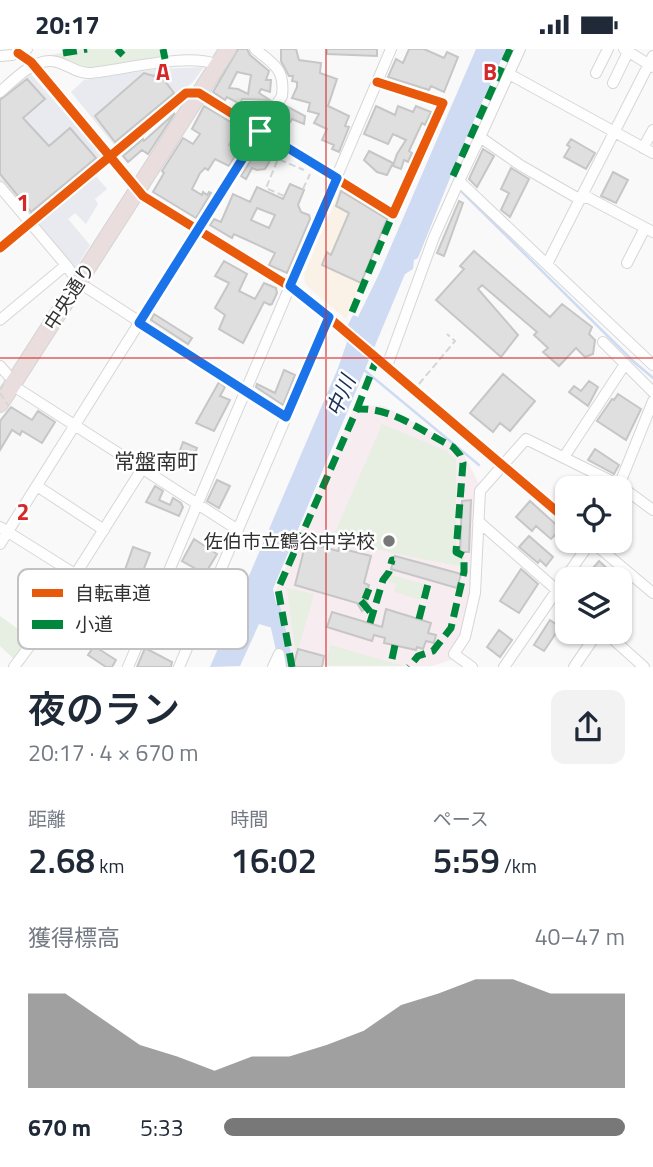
<!DOCTYPE html>
<html lang="ja">
<meta charset="utf-8">
<style>
:root{--surface:#fff;--page:#f2f2f3;--text:#1f2937;--muted:#747a83;--accent:#787878}
body{margin:0;font-family:"Titillium Web","Noto Sans JP",sans-serif;background:var(--page);color:var(--text);height:100vh;display:flex;flex-direction:column;font-size:26px;white-space:nowrap}
*{box-sizing:border-box;margin:0}
p{font-size:23px;color:var(--muted)}
.icon{flex:none;width:38px;height:38px;fill:none;stroke:currentColor;stroke-width:2;stroke-linecap:round;stroke-linejoin:round}
.map{position:relative;height:618px;overflow:hidden}
.side{display:flex;flex-direction:column;background:var(--surface);flex:1}
.side>*{flex:none}
.controls{position:absolute;left:555px;top:427px;display:grid;gap:14px}
.controls a{display:grid;place-items:center;width:77px;height:77px;border-radius:14px;background:var(--surface);box-shadow:0 2px 5px #0004;font-size:35px}
.pin{position:absolute;display:grid;place-items:center;width:60px;height:60px;color:#fff;margin:-30px;border-radius:14px;box-shadow:0 4px 10px #0006}
.round{display:grid;place-items:center;flex:none;width:74px;height:74px;border-radius:14px;background:var(--page)}
.overview{display:flex;align-items:center;justify-content:space-between;height:119px;padding:0 28px}
h1{font-size:38px;font-weight:600;line-height:52px}
.figures{display:grid;grid-template-columns:repeat(3,1fr);gap:10px;height:119px;padding:7px 28px}
.figures div{display:grid;align-content:center}
.figures b{font-size:35px;font-weight:600}
.figures small{font-size:19px;font-weight:400}
.figures p{font-size:19px}
.chart{height:196px;padding:14px 28px}
.chart p{display:flex;justify-content:space-between}
.chart svg{width:100%;height:126px;margin-top:7px;fill:var(--accent);opacity:.7}
ul{padding:0 28px;list-style:none;font-size:23px}
li{display:grid;grid-template-columns:112px 84px 1fr;align-items:center;height:52px}
li i{height:18px;border-radius:9px;background:var(--accent)}
.status{display:flex;justify-content:space-between;align-items:center;height:49px;padding:0 35px;background:var(--surface);direction:ltr}
.status svg{height:19px;fill:currentColor}
.map>svg:first-child{display:block}
.commercial{fill:#faf2e7}
.built{fill:#e9eaef}
.education{fill:#f7ecf0}
.green{fill:#e7efe3}
.water{fill:#cedbf3}
.lines{fill:none;stroke-linecap:round;stroke-linejoin:round}
.stream{stroke:#cedbf3;stroke-width:2.5}
.river{stroke:#cedbf3;stroke-width:14}
.building{fill:#dfdfdf;stroke:#c7c6c6;stroke-width:2;fill-rule:evenodd}
.minor-casing{stroke:#d6d6d6;stroke-width:12}
.highway-casing{stroke:#d4d4d4;stroke-width:18}
.path{stroke:#d6d6d6;stroke-width:2;stroke-dasharray:7 3.5;stroke-linecap:butt}
.minor{stroke:#fefefe;stroke-width:10}
.highway{stroke:#e9ddde;stroke-width:16}
.path-bridge{stroke:#d6d6d6;stroke-width:2;stroke-dasharray:7 3.5;stroke-linecap:butt}
.quiet{stroke:#00873e;stroke-width:7;stroke-dasharray:14 7;stroke-linecap:butt}
.cycleway-casing{stroke:#fff;stroke-width:13}
.cycleway{stroke:#e8590c;stroke-width:9}
.route-casing{stroke:#fff;stroke-width:14}
.route{stroke:#1a73e8;stroke-width:9}
.grid{fill:none;stroke:#d62828;stroke-width:2;stroke-opacity:0.55}
.poi-dot{fill:#787878;stroke:#fff;stroke-width:2.5}
.labels{text-anchor:middle;stroke-width:5;stroke-linejoin:round;paint-order:stroke}
.street-label{font-size:19px;fill:#323232;stroke:#fff}
.poi-label{font-size:19px;fill:#323232;stroke:#fff;text-anchor:end}
.water-label{font-size:21px;font-style:italic;fill:#192e59;stroke:#fff}
.neighbourhood-label{font-size:21px;fill:#323232;stroke:#fff}
.key{fill:#fff;stroke:#c2c2c2;stroke-width:2}
.key-label{font-size:19px;fill:#323232}
.grid-label{font-size:23px;text-anchor:middle;font-weight:bold;fill:#d62828;stroke:#fff;stroke-width:5;stroke-linejoin:round;paint-order:stroke}
</style>
<div class="status"><b>20:17</b><svg viewBox="0 0 49 12"><path d="M0 12V9h3v3zM5 12V6h3v6zM10 12V3h3v9zM15 12V0h3v12zM26 1h20v11H26zM47 4h2v5h-2z"/></svg></div>
<div class="map">
<svg width="653" height="618" viewBox="0 0 653 618">
<rect width="100%" height="100%" fill="#f9f9f9"/>
<path class="commercial" d="M341,137L390,168L346,270L305,235L304,226Z"/>
<path class="built" d="M204,18L193,33L115,97L71,43L84,31L156,20Z
M30,24L103,108L31,171L0,135V46Z
M95,126L107,140L95,150L98,155L86,175L75,164L68,170L90,196L74,222L34,176Z"/>
<path class="education" d="M355,356L384,357L451,394L463,404L483,443L479,542L454,610L432,617H291L276,541Z"/>
<path class="green" d="M82,0H166L167,9L83,21L51,6Z
M382,375L447,402L456,411V502L464,507L463,518L392,504L333,488Z
M391,526L425,535L421,551L394,543L396,535L386,532Z
M287,539L314,545L296,608Z
M0,567L32,590L16,612L0,597Z
M330,596L404,617H326Z"/>
<path class="water" d="M476,0H506L466,89L418,209L414,211L413,220L405,225L273,540L281,578L276,580L259,575L240,617L210,618L338,319L347,293L342,288L353,266L358,268L379,225Z"/>
<g class="lines">
<path class="stream" d="M459,140L633,312L653,329
M363,320L479,416"/>
<path class="river" d="M274,561L287,618"/>
</g>
<path class="building" d="M238,0H247L250,6L269,22L266,31H271L270,43L261,40L259,44L270,51L242,50L240,55L227,48L225,51L213,43ZM237,23L251,26L248,45L238,40L229,39Z
M281,0H296L299,11L321,14L320,24L337,30L328,57L349,67L345,77L349,78L339,103L332,100L334,96L322,91L327,80L314,74L319,65L308,62L310,54L292,49L297,38V33L292,32L293,27H289L281,12Z
M327,0H377V7L327,5Z
M409,0H424L444,9L447,3L458,8L444,43L431,37L429,41L388,28L396,10L403,14Z
M158,23L174,44L115,93L95,67L144,24L154,27Z
M27,30L45,50L23,69L49,97L70,79L96,109L31,163L0,125V51Z
M204,57L239,78L229,96L239,101L229,117L215,110L208,121L205,119L200,124L192,140L202,146L203,143L207,146L209,143L211,144L196,169L153,143L164,124L162,122L183,89L193,95L200,85L192,80Z
M286,57L305,67L304,75L292,70L282,86L272,80Z
M376,57L395,66L398,57L413,63L416,57L431,63L425,76L422,74L409,102L412,104L408,113L404,111L401,120L393,117L397,105L406,91L393,85L388,95L364,85Z
M175,64L148,105L142,101L128,113L123,107L143,90L144,92Z
M571,90L595,104L586,120L564,108L570,98L567,96Z
M262,93L274,100L269,108L271,110L265,120L257,121L252,119L246,130L241,127Z
M483,100L494,107L477,138L469,130Z
M369,102L393,114L387,126L377,123L364,111Z
M511,119L529,130L510,168L501,161L509,144L501,140Z
M613,123L628,131L616,154L601,147Z
M290,135L304,141L298,156L301,163L309,166L310,170L287,224L269,216L275,204L234,185L232,189L210,176L214,170L221,173L233,145L250,153L257,138L283,150ZM257,159L275,166L269,179L251,171Z
M341,142L387,170L361,234L322,216L327,203L331,206L349,164L336,157Z
M459,152L463,154L444,207L437,204Z
M474,202L550,268L562,255L592,278L589,285L595,291L593,305L585,308L576,299L559,317L543,303L548,299L534,286L537,283L482,236L478,240L518,286L501,308L436,251L464,220L460,217Z
M224,212L247,225L239,242L255,250L264,234L276,239L277,244L272,255L270,256L264,253L243,294L219,280L225,266L215,259L229,234L215,227Z
M154,265L192,289L188,295L151,271Z
M284,321L295,326L283,356L256,338L257,335L275,344Z
M503,325L535,352L510,382L500,374L493,383L470,364Z
M589,332L598,338L588,357L569,343L574,337L581,342Z
M219,333L225,338L220,347L230,351L214,382L196,374Z
M618,345L641,360L626,391L597,372L612,350L614,351Z
M11,358L32,371L38,362L55,373L42,394L22,382L20,386L12,381L0,401V372Z
M183,393L197,399L188,421L175,415Z
M595,400L619,416L614,425L588,411Z
M217,431L230,437L219,459L207,452Z
M155,437L163,442L159,451L170,456L173,449L181,454L183,458L179,467L146,453Z
M471,451L469,503H460L462,452Z
M530,452L561,480L551,490L536,477L532,482L516,468Z
M529,487L553,508L546,517L540,511L538,514L519,498Z
M194,490L217,505L205,525L182,512Z
M306,493L338,502L339,499L371,507L364,534L369,536L365,550L369,557L362,562L357,554L295,536Z
M133,498L150,504L141,527L125,521Z
M395,507L461,525L457,539L391,520Z
M599,512L610,522L619,530H594L588,525Z
M521,520L538,535L519,564L500,552Z
M386,560L431,574L428,584L436,586L434,594L426,592L423,600L417,598L416,601L384,594L385,589L374,586L372,592L327,578L332,563L382,578Z
M550,571L560,578L544,602L534,596Z
M499,581L512,591L500,608L487,598Z
M94,597L116,611L112,618H106L88,606Z
M145,599L172,613L171,618H137Z
M298,600L324,607L322,618H293Z"/>
<g class="lines">
<g class="minor-casing">
<path id="minor" d="M520,0L480,88L520,116L579,150L587,148L653,183
M624,0L653,18
M18,4L31,13L143,147L300,244L567,471
M0,7L12,6L27,0
M596,24L608,0
M509,25L653,104
M613,34L628,3
M0,43C14,31 30,13 49,12C63,11 75,25 90,24C123,21 188,3 218,16
M480,88L459,132L653,316
M643,99L653,81
M0,138L66,216L78,233L287,368
M0,199L186,44H199L393,165L443,54L377,33
M627,214L645,179
M547,215L653,7
M0,271L66,216
M603,293L653,343
M0,317L14,333
M387,317L434,188L459,132
M12,336L238,481
M564,408L625,315
M37,437L104,481
M618,439L653,352
M478,472L567,550
M0,478L188,596
M591,492L653,544
M0,495L282,47C285,20 274,15 255,0
M605,583L644,618
M14,618L34,591L142,420
M128,618L391,0
M179,618L329,268
M273,618L279,605L281,618
M472,618L454,605L465,588L475,544L480,442L526,390L619,436L653,461
M504,618L591,492
M574,618L598,583"/>
</g>
<g class="highway-casing">
<path id="highway" d="M0,355L228,0"/>
</g>
<path class="path" d="M303,140L310,125
M284,147L266,139L278,110L304,121
M419,335L455,292L447,285"/>
<use href="#minor" class="minor"/>
<use href="#highway" class="highway"/>
<path class="path-bridge" d="M0,341L6,331
M0,344L8,356"/>
<path class="quiet" d="M117,0L123,6
M163,0L165,10
M63,4L87,0
M453,127L510,0
M352,263L393,165
M357,360L377,309
M365,550L369,540
M361,552L373,566
M419,570L429,531
M370,574L383,531L389,523L392,511H394
M392,610L395,596
M292,618L278,540L357,360C392,358 423,383 453,398L460,406L463,414L456,503L464,507V523L451,579L433,602L418,607L409,618"/>
<g class="cycleway-casing">
<path id="cycleway" d="M18,4L31,13L143,147L300,244L567,471
M0,199L186,44H199L393,165L443,54L377,33"/>
</g>
<use href="#cycleway" class="cycleway"/>
</g>
<g class="lines">
<g class="route-casing">
<path id="route" d="M260,82L337,129L290,237L329,268L286,368L139,274Z"/>
</g>
<use href="#route" class="route"/>
</g>
<path class="grid" d="M326,0V618M0,309H653"/>
<circle class="poi-dot" cx="389" cy="492" r="7"/>
<g class="labels">
<g class="street-label">
<text transform="translate(69 247) rotate(-57)" y="7">中央通り</text>
</g>
<g class="poi-label">
<text x="375" y="499">佐伯市立鶴谷中学校</text>
</g>
<g class="water-label">
<text transform="translate(341 347) rotate(-67)" y="7">中川</text>
</g>
<g class="neighbourhood-label">
<text x="156" y="420">常盤南町</text>
</g>
</g>
<rect x="18" y="520" width="230" height="80" rx="10" class="key"/>
<rect x="32" y="540" width="31" height="8" fill="#e8590c"/>
<rect x="32" y="571" width="31" height="9" fill="#00873e"/>
<g class="key-label">
<text x="75" y="551">自転車道</text>
<text x="75" y="582">小道</text>
</g>
<g class="grid-label">
<text x="163" y="31">A</text>
<text x="490" y="31">B</text>
<text x="23" y="162">1</text>
<text x="23" y="471">2</text>
</g>
</svg>
<div class="controls">
<a><svg class="icon" aria-label="locate" viewBox="0 0 24 24"><circle cx="12" cy="12" r="6"/><path d="M12 2v4M12 18v4M2 12h4M18 12h4"/></svg></a>
<a><svg class="icon" aria-label="layers" viewBox="0 0 24 24"><path d="M12 4l9 5-9 5-9-5zM3 14l9 5 9-5"/></svg></a>
</div>
<div class="pin" style="left:260px;top:82px;background:#1e9e55"><svg class="icon" aria-label="arrive" viewBox="0 0 24 24"><path d="M6 21V4h12l-3 4 3 4H6"/></svg></div>
</div>
<section class="side">
<div class="overview"><div><h1>夜のラン</h1><p>20:17 · 4 × 670 m</p></div><a class="round"><svg class="icon" aria-label="share" viewBox="0 0 24 24"><path d="M12 15V3M7 8l5-5 5 5M5 13v7h14v-7"/></svg></a></div>
<div class="figures">
<div><p>距離</p><b>2.68<small> km</small></b></div>
<div><p>時間</p><b>16:02</b></div>
<div><p>ペース</p><b>5:59<small> /km</small></b></div>
</div>
<div class="chart"><p><span>獲得標高</span>40–47 m</p>
<svg viewBox="0 0 160 44" preserveAspectRatio="none"><path d="M0 44V11L10 11L20 20L30 29L40 33L50 38L60 33L70 33L80 29L90 24L100 15L110 11L120 6L130 6L140 11L150 11L160 11V44z"/></svg>
</div>
<ul>
<li><b>670 m</b>5:33<i style="width:100%"></i></li>
</ul>
</section>
